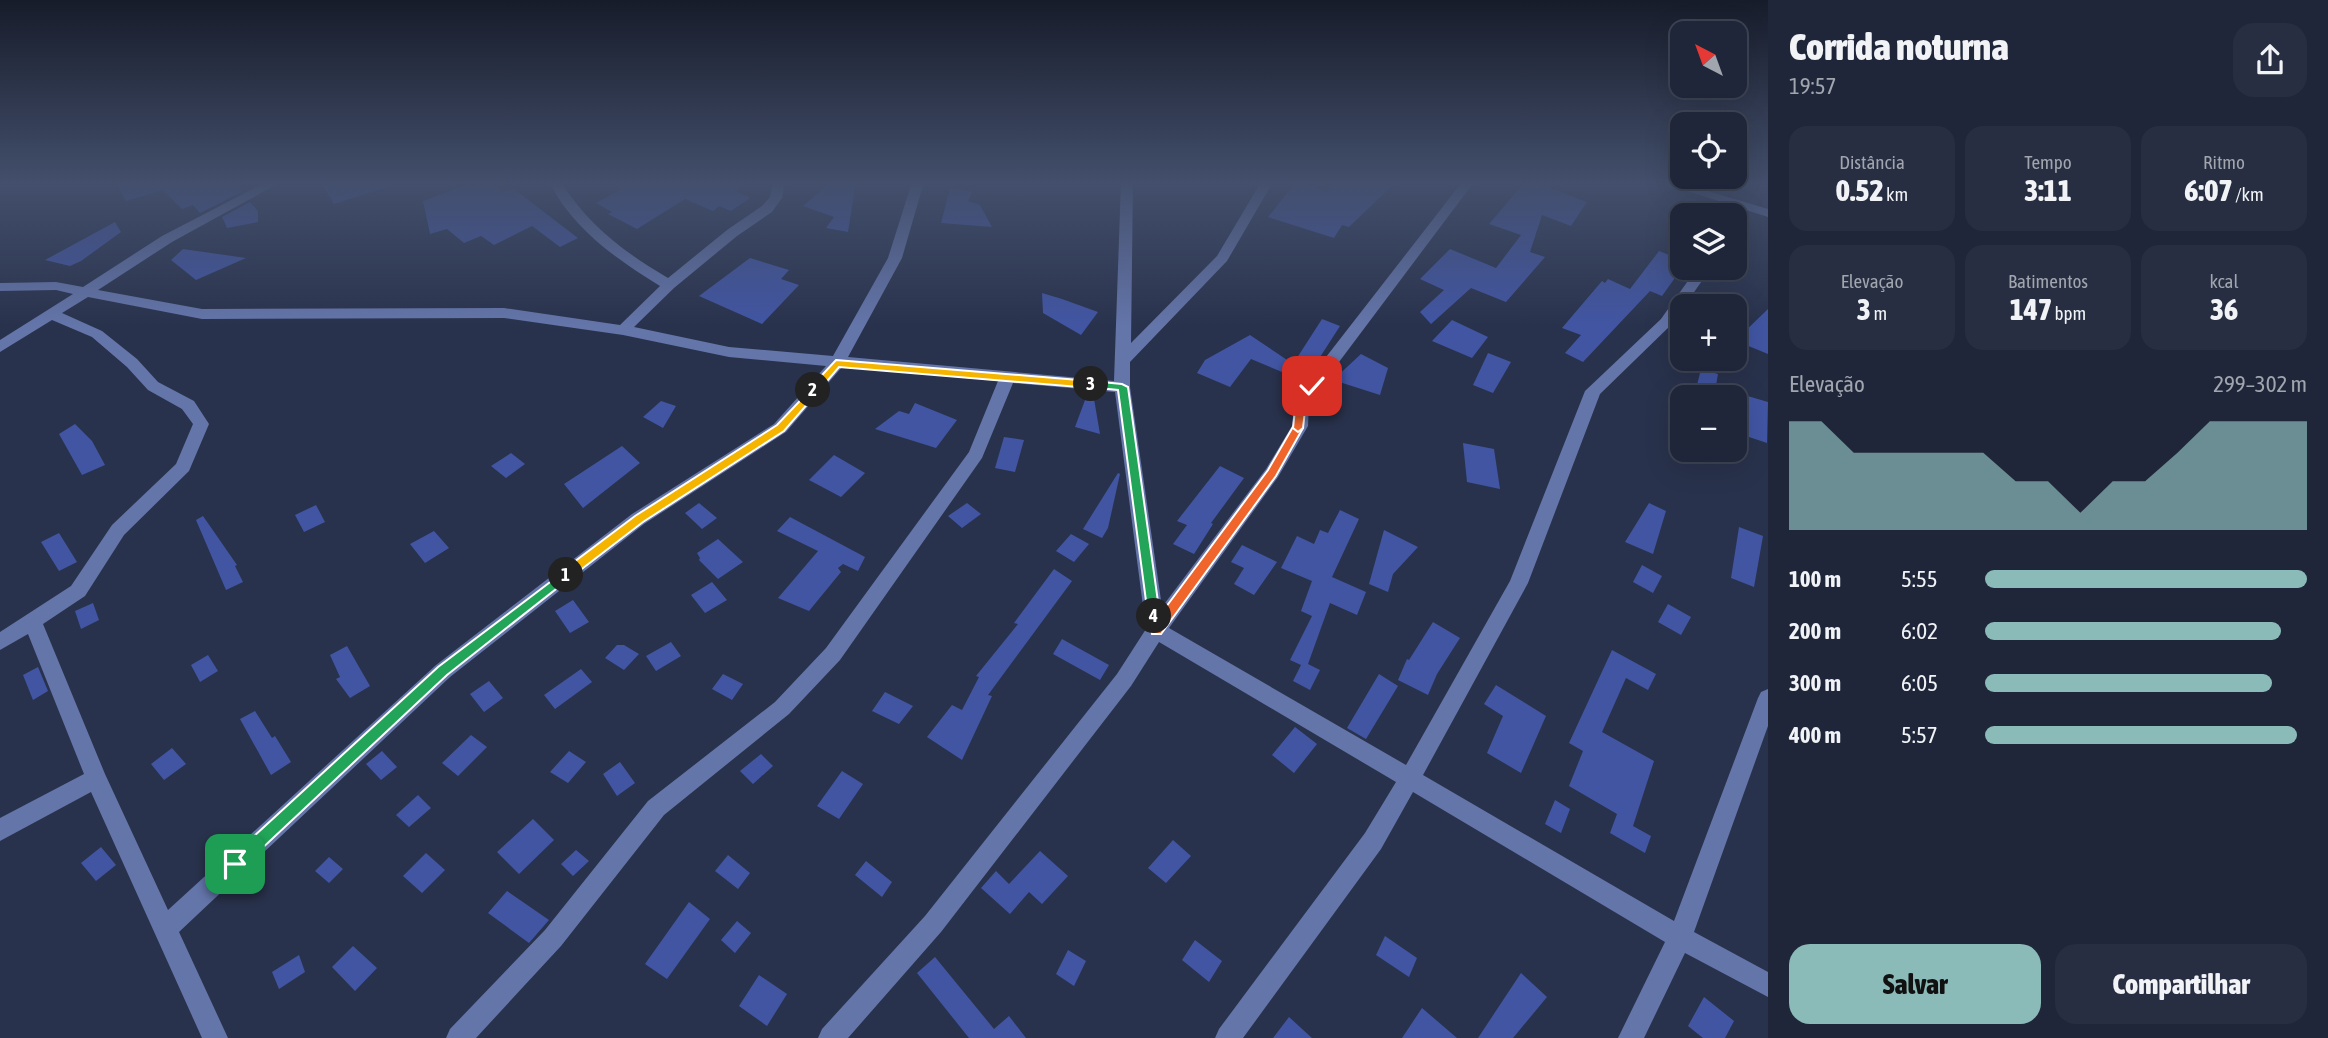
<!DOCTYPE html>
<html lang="pt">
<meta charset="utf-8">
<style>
:root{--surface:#1f2639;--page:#272e41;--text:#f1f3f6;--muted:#a1a5ae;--line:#3c4353;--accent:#8bbbb9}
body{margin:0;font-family:"Asap Condensed",sans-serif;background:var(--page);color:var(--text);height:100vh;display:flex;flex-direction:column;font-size:26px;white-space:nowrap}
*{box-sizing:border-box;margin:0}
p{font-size:23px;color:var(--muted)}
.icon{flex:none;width:38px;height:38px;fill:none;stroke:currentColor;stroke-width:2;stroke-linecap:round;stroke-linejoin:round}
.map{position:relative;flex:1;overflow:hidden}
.details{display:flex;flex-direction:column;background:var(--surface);width:560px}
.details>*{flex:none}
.needle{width:46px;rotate:319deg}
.buttons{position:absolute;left:1670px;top:21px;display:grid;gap:14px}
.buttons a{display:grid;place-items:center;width:77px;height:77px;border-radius:14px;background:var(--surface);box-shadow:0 7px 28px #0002,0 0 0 2px var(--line);font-size:35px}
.pin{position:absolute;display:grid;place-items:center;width:60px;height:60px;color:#fff;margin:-30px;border-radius:14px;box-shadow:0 4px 10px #0006}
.km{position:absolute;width:35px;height:35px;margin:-18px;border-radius:50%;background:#222;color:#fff;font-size:19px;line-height:35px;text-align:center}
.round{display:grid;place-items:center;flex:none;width:74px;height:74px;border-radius:21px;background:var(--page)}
.overview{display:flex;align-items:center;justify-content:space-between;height:119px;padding:0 21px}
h1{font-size:38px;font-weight:800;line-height:52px}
.metrics{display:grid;grid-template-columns:repeat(3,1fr);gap:10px;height:119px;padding:7px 21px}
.metrics div{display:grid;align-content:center;border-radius:18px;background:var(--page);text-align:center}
.metrics b{font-size:30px;font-weight:800}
.metrics small{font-size:19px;font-weight:400}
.metrics p{font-size:19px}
.chart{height:196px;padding:14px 21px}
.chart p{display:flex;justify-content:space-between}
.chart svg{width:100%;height:126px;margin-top:7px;fill:var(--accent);opacity:.7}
.primary-button{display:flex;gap:14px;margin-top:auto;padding:14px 21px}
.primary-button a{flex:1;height:80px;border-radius:21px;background:var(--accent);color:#111;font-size:28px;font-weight:800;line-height:80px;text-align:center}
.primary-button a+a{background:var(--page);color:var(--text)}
ul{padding:0 21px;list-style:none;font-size:23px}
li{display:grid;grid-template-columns:112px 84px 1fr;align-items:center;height:52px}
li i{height:18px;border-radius:9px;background:var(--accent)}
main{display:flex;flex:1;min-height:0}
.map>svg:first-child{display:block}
.building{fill:#4155a3}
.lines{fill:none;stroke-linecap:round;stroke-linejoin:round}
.minor{fill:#6475aa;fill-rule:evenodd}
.split-1{fill:#22a559;stroke:#fff;stroke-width:2}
.split-2{fill:#f5b400;stroke:#fff;stroke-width:2}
.split-3{fill:#f5b400;stroke:#fff;stroke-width:2}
.split-4{fill:#22a559;stroke:#fff;stroke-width:2}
.split-5{fill:#f0652b;stroke:#fff;stroke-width:2}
.split-6{fill:#f0652b;stroke:#fff;stroke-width:2}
</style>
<main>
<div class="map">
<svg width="1768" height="1038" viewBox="0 0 1768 1038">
<rect width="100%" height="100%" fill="#29324c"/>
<path class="building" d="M116,182H233L242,192L200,213L193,205L182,209L163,190L126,201Z
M321,182H391V186L334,204Z
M491,182L502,192L514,189L578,238L560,247L532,226L494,245L481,236L464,243L447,229L430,234L423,201L469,184L473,188Z
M611,182H747L735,191L750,198L731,211L719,206L713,211L685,199L637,229L608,214L612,212L596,203L622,189Z
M831,182H856L848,232L826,228L834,217L803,206Z
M1296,182L1327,192L1335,182H1396L1349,227L1342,225L1334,238L1268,217Z
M1525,182H1534L1587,202L1571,226L1542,215L1530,252L1545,257L1506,302L1471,288L1431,324L1420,312L1444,290L1420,279L1450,249L1496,268L1521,235L1489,224Z
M950,188L972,192L968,201L980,205L992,227L941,223Z
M250,202L258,211V222L227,228L222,217Z
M115,222L121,232L81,261L70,266L45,260Z
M183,249L246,258L196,280L171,260Z
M1659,251L1682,260V268L1662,296L1650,291L1583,362L1565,353L1581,335L1562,328L1602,281L1605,283L1608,279L1630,289Z
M750,258L789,270L781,279L799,285L762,324L699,296Z
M1042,293L1062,299L1098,312L1081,335L1043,313Z
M1768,309V354L1746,345L1749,340L1740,336Z
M1322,319L1340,326L1313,368L1295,361Z
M1452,320L1488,337L1472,358L1432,341Z
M1250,335L1305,372L1301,380L1251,359L1230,387L1197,373L1205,360Z
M1488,353L1511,362L1493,393L1473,385Z
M1361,354L1388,368L1380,395L1333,380Z
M1701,369L1718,374L1714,397H1694Z
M1088,392L1093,393L1100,434L1075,427Z
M1734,392L1768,402L1767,443L1734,432Z
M661,401L676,406L663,428L643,417Z
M915,403L957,420L936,448L875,429L899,411L909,414Z
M75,424L92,441L105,465L82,475L59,434Z
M1004,437L1024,440L1015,472L995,468Z
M1463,443L1494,449L1500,489L1467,482Z
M622,446L640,463L583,508L564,484Z
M511,453L525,464L506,478L491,466Z
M834,455L865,473L841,497L809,480Z
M1220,466L1244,478L1211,523L1213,524L1194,554L1173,544L1187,525L1177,521Z
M1118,473L1120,474L1108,528L1102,538L1083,529Z
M699,503L717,518L702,529L685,513Z
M967,503L981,514L962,528L948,516Z
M1649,503L1666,511L1653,554L1625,542Z
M316,505L325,522L304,532L295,515Z
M1340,510L1359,519L1332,577L1366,592L1357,615L1330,603L1308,664L1320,670L1310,690L1293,681L1301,665L1290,660L1312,616L1301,611L1312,581L1281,568L1297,536L1314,544L1320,530L1328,533Z
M203,516L237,565L235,566L243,582L226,590L196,520Z
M790,517L865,557L858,571L843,564L838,568L841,572L809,611L778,598L818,551L777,531Z
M1739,527L1763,536L1754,587L1731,578Z
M1384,530L1418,547L1393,574L1388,592L1369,584Z
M434,531L449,548L425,563L410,544Z
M59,533L77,562L59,571L41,542Z
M1071,534L1089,544L1074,562L1056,551Z
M718,539L743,562L718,579L699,560L700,558L697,553Z
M1242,545L1277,562L1254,595L1234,584L1244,568L1231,562Z
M1642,565L1662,576L1653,593L1633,582Z
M1054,569L1072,581L988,695L992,696L962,760L927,737L952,705L962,710L979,677L976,676L1018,624L1014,623Z
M712,582L727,600L705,613L691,595Z
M573,600L589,622L570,633L555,611Z
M93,603L99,620L81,629L75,611Z
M1668,604L1691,617L1681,635L1658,622Z
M1433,622L1460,638L1437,674L1428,695L1398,680L1407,659L1409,660Z
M1062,639L1109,665L1100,680L1053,654Z
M671,642L681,656L656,671L646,656Z
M617,645H624L639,654L624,670L605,658Z
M347,646L370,686L350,698L336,679L340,677L330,655Z
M1612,650L1656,674L1648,690L1626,678L1602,732L1654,761L1633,826L1651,836L1645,853L1610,833L1617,814L1569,786L1583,751L1569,743Z
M208,655L218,671L200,682L191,665Z
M38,667L48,691L33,700L23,675Z
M581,669L592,682L555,709L544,695Z
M723,674L743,684L732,700L712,689Z
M1379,674L1398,686L1366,739L1347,728Z
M489,681L503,698L484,712L470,694Z
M1496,685L1546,716L1521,773L1487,753L1503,716L1484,704Z
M885,692L913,706L899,724L872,711Z
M255,711L272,738L275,736L291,762L271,775L240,719Z
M1295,727L1317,744L1294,773L1272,755Z
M471,735L487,747L458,776L442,763Z
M172,748L186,764L164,780L151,764Z
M382,751L397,767L381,780L366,764Z
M569,751L586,762L568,783L550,772Z
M761,754L773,766L753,784L740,771Z
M620,762L635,783L617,796L603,774Z
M842,771L863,784L839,819L817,806Z
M418,795L431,808L409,827L396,815Z
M1555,800L1570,809L1561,833L1545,824Z
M533,819L554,840L519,874L497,852Z
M1173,840L1191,856L1166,883L1148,868Z
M101,847L116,865L96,881L81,863Z
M576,850L589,861L573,876L561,864Z
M1040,851L1068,876L1042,904L1029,892L1010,914L981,888L996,871L1009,884Z
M426,853L445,870L422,893L403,876Z
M728,855L750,873L738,889L715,871Z
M329,857L343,869L329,883L315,871Z
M866,861L892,882L882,897L855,875Z
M507,891L549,920L529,943L488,913Z
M689,902L710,919L667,979L645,964Z
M737,921L751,933L735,953L721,940Z
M1385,936L1417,958L1409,977L1376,955Z
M1195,940L1222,961L1209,982L1182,960Z
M353,946L377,968L355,991L332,967Z
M1068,950L1086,961L1074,986L1056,974Z
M299,955L305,972L279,989L272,972Z
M935,957L994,1029L1009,1016L1026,1038H969L917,973Z
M1521,973L1547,997L1513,1038H1478Z
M759,975L787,994L767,1026L739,1006Z
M1704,997L1734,1021L1725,1038H1703L1688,1026Z
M1422,1008L1457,1038H1402Z
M1289,1017L1312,1038H1273Z"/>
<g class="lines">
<path class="minor" d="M266,182H281L172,242L98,290L202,309L504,308L620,325L660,286C615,258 574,230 549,182H561C589,226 624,252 668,278L727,230L762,206L770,197L773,182H785L782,198L772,212L737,236L674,288L634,327L729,347L833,356L888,258L912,182H924L902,258L848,357L1114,381L1121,182H1133L1131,343L1217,256L1261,182H1273L1227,261L1130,362V387L1162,607L1266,469L1292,426L1295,397L1462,182H1474L1309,402L1308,426L1278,477L1169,628L1406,765L1510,581L1585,391L1661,319L1697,268H1711L1671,325L1600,394L1528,583L1423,775L1674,921L1758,698L1761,692L1768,689V726L1694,932L1768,972V997L1685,953L1644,1038H1618L1665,942L1413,792L1381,849L1243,1038H1215L1219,1029L1365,833L1396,782L1159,642L1131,686L941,932L848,1038H818L822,1029L925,916L1117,674L1146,629L1115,392L1013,383L982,458L840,660L789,714L664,815L561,946L476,1038H446L450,1029L545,930L648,801L775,702L826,648L969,452L998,381L842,367L786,432L644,524L450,677L179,932L228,1038H202L91,792L0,841V818L84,774L28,634L0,650V632L71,586L112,525L176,464L193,424L182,409L148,390L127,367L92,337L52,320L0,352V340L73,294L56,290L0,291V283L56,282L83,287L162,236ZM88,297L202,319L504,318L623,335L729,357L826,366L774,424L632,514L436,665L168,910L105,774L43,624L85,596L124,535L189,471L209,424L194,401L158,382L137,359L102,331L62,313Z
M1660,182H1678L1768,209V217Z"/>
</g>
<linearGradient id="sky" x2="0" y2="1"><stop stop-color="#171c2a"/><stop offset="0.56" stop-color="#434f6c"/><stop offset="1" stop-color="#434f6c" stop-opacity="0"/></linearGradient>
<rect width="1768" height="327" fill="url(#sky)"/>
<path class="split-1" d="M566,570L572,575L570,578L447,675L240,869L235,871L229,869L227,864L229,859L438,667Z"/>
<path class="split-2" d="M813,387L817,388V393L784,431L643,522L570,578H562V571L635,516L777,425Z"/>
<path class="split-3" d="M836,360L1091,381L1096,384L1091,388L839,367L817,393H810V388Z"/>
<path class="split-4" d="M1091,381L1122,384L1128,387L1160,616L1154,621L1148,616L1118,390L1087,387L1086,384Z"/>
<path class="split-5" d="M1298,424L1303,428L1276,476L1161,634H1152L1148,616L1150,612L1154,611L1160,615L1268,470L1294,425Z"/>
<path class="split-6" d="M1309,384L1317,386L1306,402L1303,428L1298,432L1293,428L1296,401Z"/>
</svg>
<div class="buttons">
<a><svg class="needle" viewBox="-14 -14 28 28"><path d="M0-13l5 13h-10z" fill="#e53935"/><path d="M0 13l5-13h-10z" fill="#a1a5ae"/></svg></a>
<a><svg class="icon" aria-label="locate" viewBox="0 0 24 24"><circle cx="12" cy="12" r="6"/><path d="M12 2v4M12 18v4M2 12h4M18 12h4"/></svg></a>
<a><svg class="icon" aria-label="layers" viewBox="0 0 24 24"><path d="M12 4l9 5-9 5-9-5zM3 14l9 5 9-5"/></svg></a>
<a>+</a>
<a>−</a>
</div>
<div class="pin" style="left:235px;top:864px;background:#1e9e55"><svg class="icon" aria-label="arrive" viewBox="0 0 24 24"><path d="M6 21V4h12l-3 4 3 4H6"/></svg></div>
<div class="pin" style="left:1312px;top:386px;background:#d93025"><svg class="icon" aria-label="check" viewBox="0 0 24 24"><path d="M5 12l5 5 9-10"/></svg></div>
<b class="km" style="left:566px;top:575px">1</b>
<b class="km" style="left:813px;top:390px">2</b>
<b class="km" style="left:1091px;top:384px">3</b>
<b class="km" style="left:1154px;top:616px">4</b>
</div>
<section class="details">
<div class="overview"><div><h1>Corrida noturna</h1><p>19:57</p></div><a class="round"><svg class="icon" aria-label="share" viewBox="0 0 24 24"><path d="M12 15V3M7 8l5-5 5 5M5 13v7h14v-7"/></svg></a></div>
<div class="metrics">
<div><p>Distância</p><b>0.52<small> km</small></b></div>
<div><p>Tempo</p><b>3:11</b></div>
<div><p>Ritmo</p><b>6:07<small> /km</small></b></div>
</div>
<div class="metrics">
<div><p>Elevação</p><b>3<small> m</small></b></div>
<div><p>Batimentos</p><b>147<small> bpm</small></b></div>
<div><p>kcal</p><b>36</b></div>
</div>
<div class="chart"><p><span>Elevação</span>299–302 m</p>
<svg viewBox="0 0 160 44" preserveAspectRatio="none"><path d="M0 44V6L10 6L20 17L30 17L40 17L50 17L60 17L70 27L80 27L90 38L100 27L110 27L120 17L130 6L140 6L150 6L160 6V44z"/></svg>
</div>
<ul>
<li><b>100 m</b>5:55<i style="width:100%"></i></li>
<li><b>200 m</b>6:02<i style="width:92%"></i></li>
<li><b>300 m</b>6:05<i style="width:89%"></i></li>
<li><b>400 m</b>5:57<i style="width:97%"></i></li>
</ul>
<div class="primary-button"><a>Salvar</a><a>Compartilhar</a></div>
</section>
</main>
